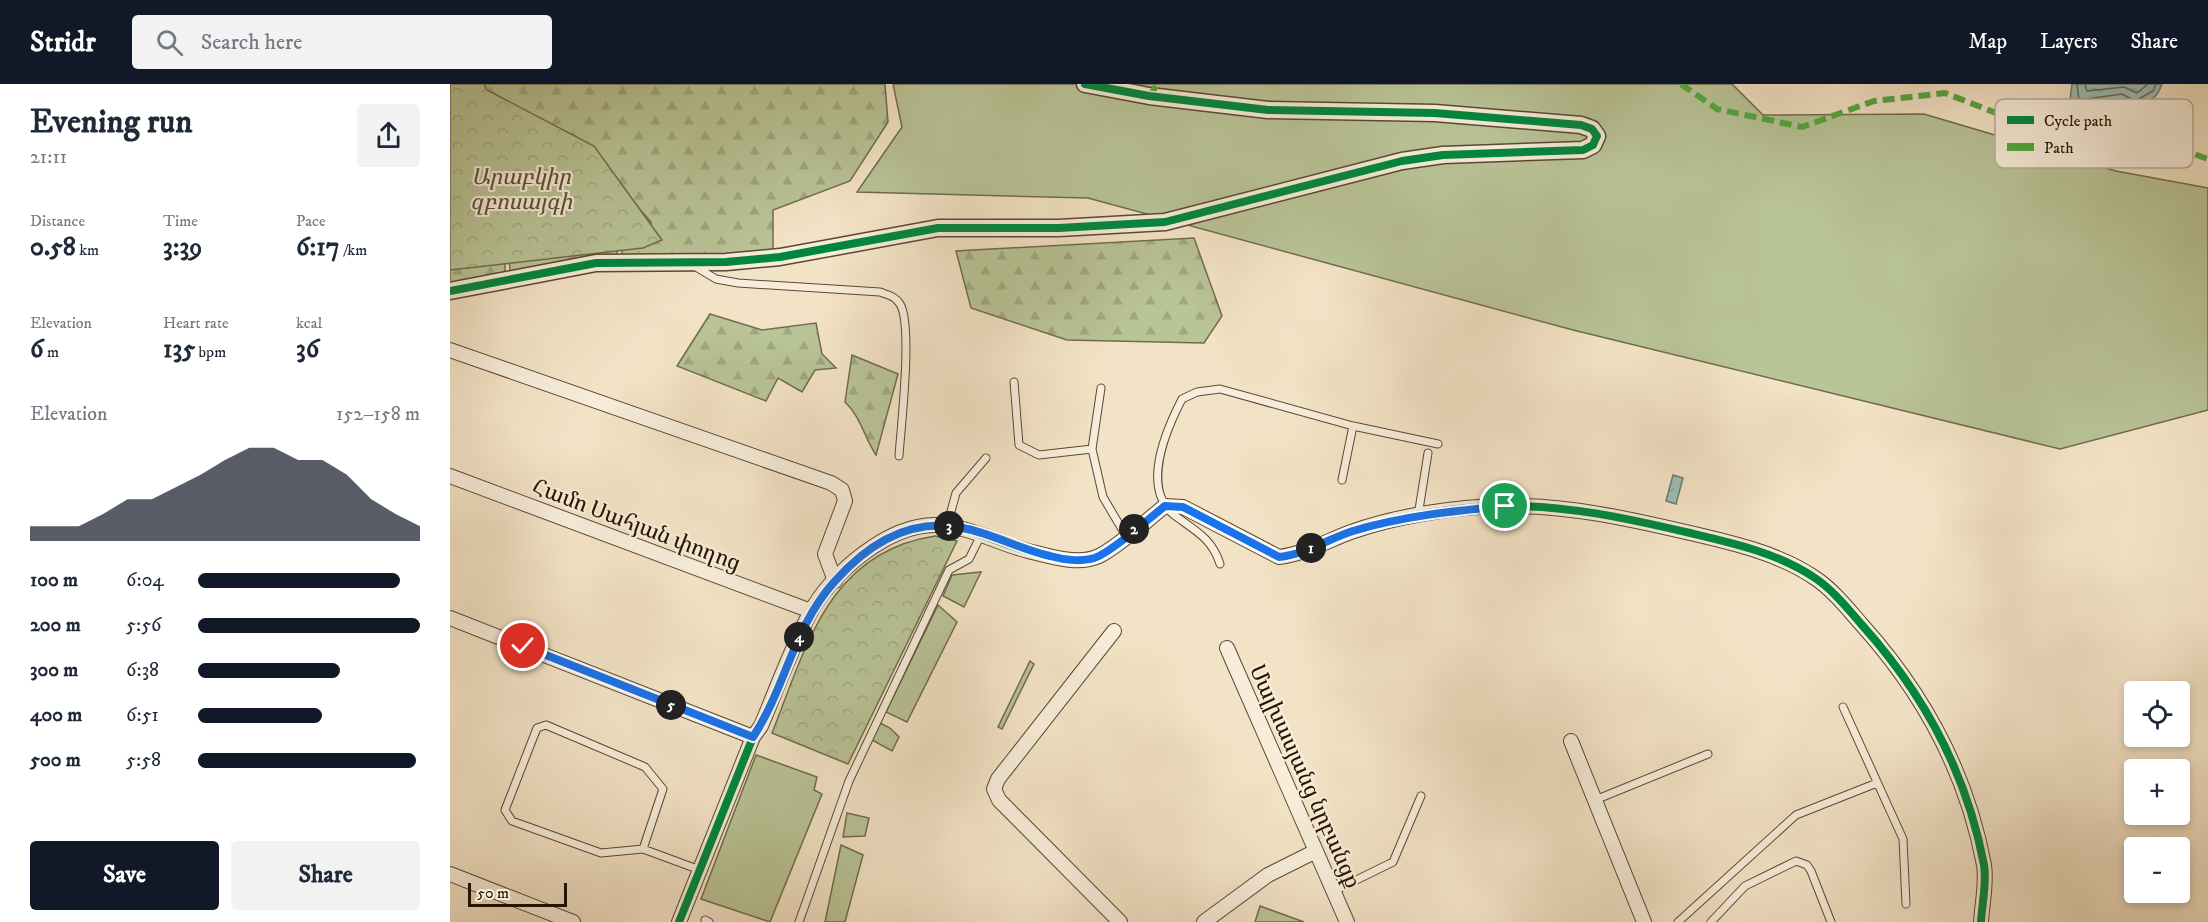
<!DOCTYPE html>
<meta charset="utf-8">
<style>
:root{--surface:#fff;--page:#f2f2f3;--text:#1f2937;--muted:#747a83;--accent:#111827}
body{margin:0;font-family:"IM FELL DW Pica","Noto Serif Armenian",serif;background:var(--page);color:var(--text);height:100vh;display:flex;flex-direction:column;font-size:22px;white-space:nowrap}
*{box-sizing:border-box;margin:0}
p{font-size:20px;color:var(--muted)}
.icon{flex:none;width:33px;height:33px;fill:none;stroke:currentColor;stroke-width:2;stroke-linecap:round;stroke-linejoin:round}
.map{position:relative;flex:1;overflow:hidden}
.details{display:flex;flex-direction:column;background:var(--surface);width:450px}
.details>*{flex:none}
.controls{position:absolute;left:1674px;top:597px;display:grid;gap:12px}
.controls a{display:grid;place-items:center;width:66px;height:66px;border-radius:6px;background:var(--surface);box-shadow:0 3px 9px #0003;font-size:30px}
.scale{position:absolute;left:18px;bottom:15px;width:99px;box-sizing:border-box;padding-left:6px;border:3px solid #281400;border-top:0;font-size:16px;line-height:21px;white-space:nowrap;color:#281400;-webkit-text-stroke:4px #f7edda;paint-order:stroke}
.pin{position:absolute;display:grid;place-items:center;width:51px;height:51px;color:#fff;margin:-26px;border:3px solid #fff;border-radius:50%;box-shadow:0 2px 6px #0007}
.km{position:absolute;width:30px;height:30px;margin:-15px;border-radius:50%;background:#222;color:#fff;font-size:16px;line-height:30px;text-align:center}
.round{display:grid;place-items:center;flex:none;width:63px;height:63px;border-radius:6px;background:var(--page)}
.head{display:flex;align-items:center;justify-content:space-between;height:102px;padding:0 30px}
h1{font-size:33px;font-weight:800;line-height:45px}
.stats{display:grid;grid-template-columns:repeat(3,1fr);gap:9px;height:102px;padding:6px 30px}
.stats div{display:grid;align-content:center}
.stats b{font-size:26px;font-weight:800}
.stats small{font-size:16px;font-weight:400}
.stats p{font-size:16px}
.chart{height:168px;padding:12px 30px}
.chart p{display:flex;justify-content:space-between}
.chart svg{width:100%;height:108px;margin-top:6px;fill:var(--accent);opacity:.7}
.action{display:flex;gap:12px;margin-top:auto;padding:12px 30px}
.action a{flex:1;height:69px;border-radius:6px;background:var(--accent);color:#fff;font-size:24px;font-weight:800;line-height:69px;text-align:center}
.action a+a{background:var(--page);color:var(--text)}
ul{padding:0 30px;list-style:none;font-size:20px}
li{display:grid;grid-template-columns:96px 72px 1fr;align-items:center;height:45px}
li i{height:15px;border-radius:8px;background:var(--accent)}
header{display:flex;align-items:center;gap:36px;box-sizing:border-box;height:84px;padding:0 30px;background:var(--accent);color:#fff}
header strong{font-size:28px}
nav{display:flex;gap:33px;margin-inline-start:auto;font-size:21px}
.search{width:420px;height:54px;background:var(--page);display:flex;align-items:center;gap:15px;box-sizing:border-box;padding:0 21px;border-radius:6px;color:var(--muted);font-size:22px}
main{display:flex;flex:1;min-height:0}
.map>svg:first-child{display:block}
.grass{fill:#b9c497;stroke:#706c4c;stroke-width:1.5}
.forest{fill:url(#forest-firs);stroke:#706c4c;stroke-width:1.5}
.park{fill:url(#park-crowns);stroke:#706c4c;stroke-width:1.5}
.water{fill:url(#water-ripples);stroke:#6d7a6d;stroke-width:1.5}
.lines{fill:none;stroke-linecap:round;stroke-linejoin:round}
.shore{stroke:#62695b;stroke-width:1.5}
.service-casing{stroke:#5b4832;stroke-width:9}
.minor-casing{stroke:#5b4832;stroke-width:16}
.tertiary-casing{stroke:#5b4832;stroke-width:19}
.service{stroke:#f7edda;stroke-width:7}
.minor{stroke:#f7edda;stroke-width:14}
.tertiary{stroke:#f7edda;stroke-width:16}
.quiet{stroke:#53a840;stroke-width:6;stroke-dasharray:12 6;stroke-linecap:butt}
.cycleway-casing{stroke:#f7edda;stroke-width:11}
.cycleway{stroke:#00873e;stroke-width:8}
.route-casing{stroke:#fff;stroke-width:12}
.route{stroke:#1a73e8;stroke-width:8}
.labels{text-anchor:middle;stroke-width:4.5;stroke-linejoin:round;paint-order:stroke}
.park-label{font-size:22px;font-style:italic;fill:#5b5235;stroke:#f7edda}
.street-label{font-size:22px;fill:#281400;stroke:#f7edda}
.key{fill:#f7edda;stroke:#b9ac99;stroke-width:1.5}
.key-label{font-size:16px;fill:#281400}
</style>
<header>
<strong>Stridr</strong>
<div class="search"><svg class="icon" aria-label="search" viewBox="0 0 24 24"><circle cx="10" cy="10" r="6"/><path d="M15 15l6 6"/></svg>Search here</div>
<nav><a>Map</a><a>Layers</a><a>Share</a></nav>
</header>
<main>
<section class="details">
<div class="head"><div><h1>Evening run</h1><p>21:11</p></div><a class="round"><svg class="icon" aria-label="share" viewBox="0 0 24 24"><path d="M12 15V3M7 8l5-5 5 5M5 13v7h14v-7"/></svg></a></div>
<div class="stats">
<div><p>Distance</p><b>0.58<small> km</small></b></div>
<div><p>Time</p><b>3:39</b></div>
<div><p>Pace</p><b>6:17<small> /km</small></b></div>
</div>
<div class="stats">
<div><p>Elevation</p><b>6<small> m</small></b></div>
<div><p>Heart rate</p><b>135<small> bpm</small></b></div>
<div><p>kcal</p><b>36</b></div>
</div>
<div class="chart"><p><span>Elevation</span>152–158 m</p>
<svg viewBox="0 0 160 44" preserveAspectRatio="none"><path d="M0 44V38L10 38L20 38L30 33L40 27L50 27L60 22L70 17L80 11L90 6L100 6L110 11L120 11L130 17L140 27L150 33L160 38V44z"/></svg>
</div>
<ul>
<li><b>100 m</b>6:04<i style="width:91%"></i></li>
<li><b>200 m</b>5:56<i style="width:100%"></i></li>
<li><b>300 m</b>6:38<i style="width:64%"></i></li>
<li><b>400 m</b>6:51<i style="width:56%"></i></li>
<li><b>500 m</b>5:58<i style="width:98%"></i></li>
</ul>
<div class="action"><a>Save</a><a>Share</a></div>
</section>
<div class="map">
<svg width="1758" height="838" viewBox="0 0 1758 838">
<defs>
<pattern id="forest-firs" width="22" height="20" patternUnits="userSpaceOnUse" patternTransform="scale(1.5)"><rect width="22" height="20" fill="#b9c497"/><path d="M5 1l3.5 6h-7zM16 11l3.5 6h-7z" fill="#9fa880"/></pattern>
<pattern id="park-crowns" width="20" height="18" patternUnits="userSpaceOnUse" patternTransform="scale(1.5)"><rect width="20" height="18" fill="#b9c497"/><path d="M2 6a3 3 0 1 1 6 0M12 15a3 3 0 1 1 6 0" fill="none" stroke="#9fa880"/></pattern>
<pattern id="water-ripples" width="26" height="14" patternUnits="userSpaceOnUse" patternTransform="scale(1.5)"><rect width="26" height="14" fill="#9bbeb6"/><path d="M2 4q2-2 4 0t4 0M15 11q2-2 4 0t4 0" fill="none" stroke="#86a29b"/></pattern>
</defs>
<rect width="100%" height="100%" fill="#f3e3c6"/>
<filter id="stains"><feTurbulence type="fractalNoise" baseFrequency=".00333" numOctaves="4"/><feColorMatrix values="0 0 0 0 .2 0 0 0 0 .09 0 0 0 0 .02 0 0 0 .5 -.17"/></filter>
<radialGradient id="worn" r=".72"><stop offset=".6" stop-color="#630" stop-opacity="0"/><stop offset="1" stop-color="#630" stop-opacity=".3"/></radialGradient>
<path class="grass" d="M443,0H1282L1313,31L1474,30L1666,87L1758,104V326L1610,365L1123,246L638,114L407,108L452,43Z
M531,488L514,523L493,512L502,491Z
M488,521L507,538L457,638L436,628Z
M580,577L584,580L552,645L548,643Z
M430,639L440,644L449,653L442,667L422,656Z
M306,671L367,693L364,706L372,710L320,838L251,815Z
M397,729L419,734L415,752L393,753Z
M391,761L413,771L395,838H375Z
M810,822L854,838H805Z"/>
<path class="forest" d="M6,0H435L438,38L400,97L323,126V168L273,173H172V163L202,151L201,138L146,75Z
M744,154L772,232L754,259L617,256L521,224L506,167Z
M167,164V174H146L60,187L59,175Z
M55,176V190L0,202V183Z
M260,230L312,246L366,239L372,270L386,284L365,286L352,308L328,294L316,317L227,282Z
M402,271L448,290L426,371C414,353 411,333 395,318Z"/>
<path class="park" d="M0,0H34L37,6L144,62L212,156L193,164L0,186Z
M485,452L507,457L398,680L322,649C356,564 378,468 485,452Z"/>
<path class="water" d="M1622,0H1712C1707,15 1698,19 1684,24L1673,16L1619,24Z
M1223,391L1233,394L1226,420L1216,417Z"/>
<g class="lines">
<path class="shore" d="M1627,0L1629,16L1672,10L1685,17L1703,7L1706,0
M1635,0L1637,7L1674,3L1687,9L1698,0"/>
<g class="service-casing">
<path id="service" d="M246,183L266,195L288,199L430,208C438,211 445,212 450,220C463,241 451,342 449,372
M564,298L569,361L589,371L642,365
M651,304L642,365L653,413L676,452
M892,396L903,342
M968,432L978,369
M497,442L506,409L536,374
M770,480C762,454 744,446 724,431C691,404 716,346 732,315L747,308L770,305L903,342L988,360
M1393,623L1453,755L1456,820
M1145,716L1258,670
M193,765L213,705L195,683L96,641L87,644L55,726L62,737L151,769L193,765L250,786
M884,807L943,778L971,712
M255,836L259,838
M349,838L399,697L499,486L519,475L532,449
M1228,838L1346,731L1427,699
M1261,838L1295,802L1346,777L1357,781L1361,787L1381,838"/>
</g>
<g class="minor-casing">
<path id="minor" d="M0,266L381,399L392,406L395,417L375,470L385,497
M0,392L361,527
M0,534L303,653
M664,547L548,695L544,705L549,716L670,838
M777,564L897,838
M1121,657L1194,838
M0,790L123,838
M229,838L303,653L311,642C327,604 341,565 360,529C381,489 439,440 486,441C520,442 546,459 578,467C599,472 628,482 649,472C669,462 697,436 715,422L733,423L829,473C854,470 877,457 901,448C945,432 1009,422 1056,422C1118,421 1180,435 1240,449C1283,459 1328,469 1365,494C1383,506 1398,525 1412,541C1474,610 1517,690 1534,781C1537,798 1532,820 1531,838
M754,838L818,791L866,767"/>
</g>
<g class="tertiary-casing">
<path id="tertiary" d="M0,207L146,179L276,178L330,173L488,144H609L715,138L952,77L993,71L1133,66L1143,61L1147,52L1142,45L1131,41L985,29L818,26L699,12L635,0"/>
</g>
<use href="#service" class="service"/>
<use href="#minor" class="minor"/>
<use href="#tertiary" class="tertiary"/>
<path class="quiet" d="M1231,0L1267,25L1352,43L1424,17L1495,9L1615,56L1713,59L1758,75
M699,12L708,0"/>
<g class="cycleway-casing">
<path id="cycleway" d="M0,207L146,179L276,178L330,173L488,144H609L715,138L952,77L993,71L1133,66L1143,61L1147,52L1142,45L1131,41L985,29L818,26L699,12L635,0
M229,838L303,653L311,642C327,604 341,565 360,529C381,489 439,440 486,441C520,442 546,459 578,467C599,472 628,482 649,472C669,462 697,436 715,422L733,423L829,473C854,470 877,457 901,448C945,432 1009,422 1056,422C1118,421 1180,435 1240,449C1283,459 1328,469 1365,494C1383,506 1398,525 1412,541C1474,610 1517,690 1534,781C1537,798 1532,820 1531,838"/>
</g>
<use href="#cycleway" class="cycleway"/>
</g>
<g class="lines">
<g class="route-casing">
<path id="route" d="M73,562L303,653C336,603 343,543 385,497C419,459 461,433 513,444C543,450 570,465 600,472C614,476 635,479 649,472C669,462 697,436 715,422L733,423L829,473C856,470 878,455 903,447C952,432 1004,427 1055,422"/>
</g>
<use href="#route" class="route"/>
</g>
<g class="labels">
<g class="park-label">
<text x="71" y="100">Արաբկիր<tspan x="71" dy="25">զբոսայգի</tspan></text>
</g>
<g class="street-label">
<text transform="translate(187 440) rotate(21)" y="8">Համո Սահյան փողոց</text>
<text transform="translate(856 692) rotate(66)" y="8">Մալխասյանց նրբանցք</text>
</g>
</g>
<rect x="1545" y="15" width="198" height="69" rx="9" class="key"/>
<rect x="1557" y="32" width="27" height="8" fill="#00873e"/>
<rect x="1557" y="59" width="27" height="8" fill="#53a840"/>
<g class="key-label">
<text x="1594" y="42">Cycle path</text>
<text x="1594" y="69">Path</text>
</g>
<rect width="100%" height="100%" filter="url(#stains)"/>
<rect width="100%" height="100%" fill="url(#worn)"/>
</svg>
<div class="controls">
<a><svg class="icon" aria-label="locate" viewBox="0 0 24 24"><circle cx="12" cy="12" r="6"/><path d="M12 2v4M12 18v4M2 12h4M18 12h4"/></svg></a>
<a>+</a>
<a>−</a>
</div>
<div class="scale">50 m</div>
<div class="pin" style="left:1055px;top:422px;background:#1e9e55"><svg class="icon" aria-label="arrive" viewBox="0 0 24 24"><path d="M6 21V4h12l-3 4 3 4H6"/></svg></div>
<div class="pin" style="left:73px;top:562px;background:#d93025"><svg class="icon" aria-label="check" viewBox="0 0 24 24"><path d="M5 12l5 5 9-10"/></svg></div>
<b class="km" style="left:861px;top:464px">1</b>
<b class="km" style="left:684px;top:445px">2</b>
<b class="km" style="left:499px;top:442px">3</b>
<b class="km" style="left:349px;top:553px">4</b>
<b class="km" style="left:221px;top:621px">5</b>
</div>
</main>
